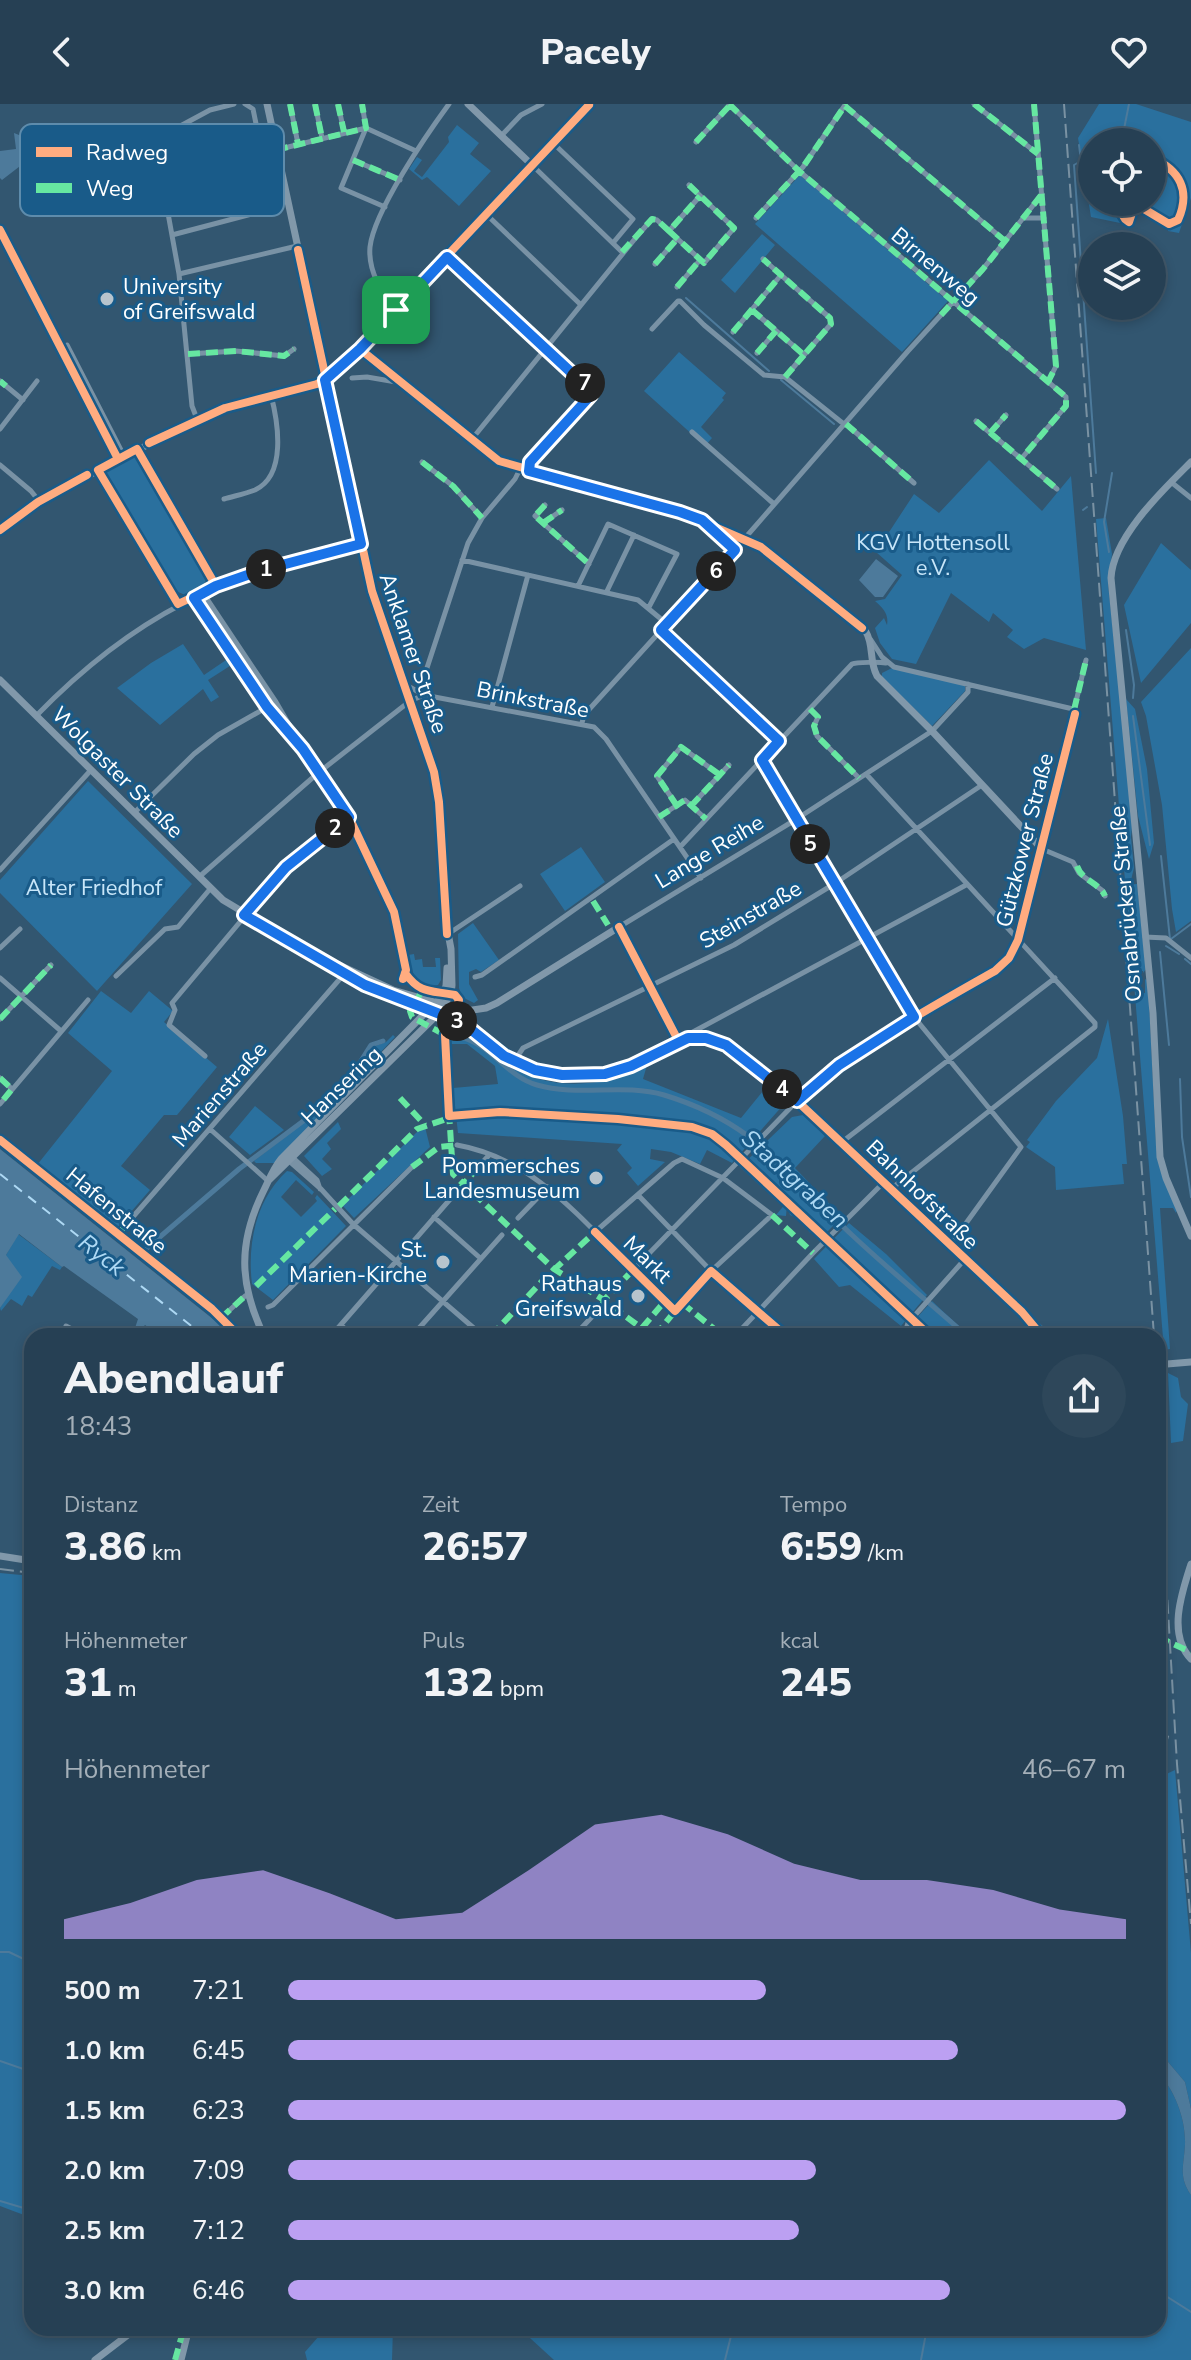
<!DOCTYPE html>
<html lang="de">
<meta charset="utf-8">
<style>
:root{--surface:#264054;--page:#2e475a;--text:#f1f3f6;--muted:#a4afb8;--line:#42596b;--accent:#bca0f2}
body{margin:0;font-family:"Nunito Sans",sans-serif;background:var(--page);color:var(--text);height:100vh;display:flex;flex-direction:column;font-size:30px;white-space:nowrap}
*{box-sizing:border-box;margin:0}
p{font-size:26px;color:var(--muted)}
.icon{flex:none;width:44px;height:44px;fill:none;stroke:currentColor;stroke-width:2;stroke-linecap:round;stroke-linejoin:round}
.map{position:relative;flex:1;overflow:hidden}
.details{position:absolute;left:24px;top:1224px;width:1142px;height:1008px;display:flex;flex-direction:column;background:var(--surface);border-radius:24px;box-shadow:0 4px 12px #0003,0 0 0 2px var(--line)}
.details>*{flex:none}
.tools{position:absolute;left:1078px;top:24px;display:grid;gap:16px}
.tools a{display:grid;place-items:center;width:88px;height:88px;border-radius:50%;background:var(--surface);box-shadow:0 4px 12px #0003,0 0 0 2px var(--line);font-size:40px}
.pin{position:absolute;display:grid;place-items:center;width:68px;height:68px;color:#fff;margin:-34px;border-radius:16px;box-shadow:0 4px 12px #0006}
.km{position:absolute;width:40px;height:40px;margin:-20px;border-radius:50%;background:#222;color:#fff;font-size:22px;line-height:40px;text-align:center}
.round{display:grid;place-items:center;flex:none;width:84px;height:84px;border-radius:42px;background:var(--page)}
.head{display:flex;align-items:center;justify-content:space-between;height:136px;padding:0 40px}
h1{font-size:44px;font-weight:800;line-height:60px}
.metrics{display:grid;grid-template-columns:repeat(3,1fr);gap:12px;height:136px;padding:8px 40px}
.metrics div{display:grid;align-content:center}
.metrics b{font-size:40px;font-weight:800}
.metrics small{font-size:22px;font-weight:400}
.metrics p{font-size:22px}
.chart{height:224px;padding:16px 40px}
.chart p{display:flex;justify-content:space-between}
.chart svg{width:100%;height:144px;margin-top:8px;fill:var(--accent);opacity:.7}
ul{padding:0 40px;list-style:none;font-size:26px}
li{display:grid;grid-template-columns:128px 96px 1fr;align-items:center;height:60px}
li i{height:20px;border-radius:10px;background:var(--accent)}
header{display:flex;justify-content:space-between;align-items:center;height:104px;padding:0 40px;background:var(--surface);font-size:36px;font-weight:800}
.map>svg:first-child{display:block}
.green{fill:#2a709e;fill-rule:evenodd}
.water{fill:#4d7a9b}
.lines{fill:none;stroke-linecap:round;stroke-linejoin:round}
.stream{stroke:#4d7a9b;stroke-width:2}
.canal{stroke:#4d7a9b;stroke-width:5}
.ferry{stroke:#aed9f4;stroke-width:2;stroke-dasharray:10 8;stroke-linecap:butt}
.street{stroke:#7992a5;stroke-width:5}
.secondary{stroke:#8198aa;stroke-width:7}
.rail{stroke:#7a92a3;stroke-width:2;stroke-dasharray:14 6;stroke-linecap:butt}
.quiet{stroke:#66e7a1;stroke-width:6;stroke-dasharray:12 6;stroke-linecap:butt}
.cycleway-casing{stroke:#195b89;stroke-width:13}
.cycleway{stroke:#ffac80;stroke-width:8}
.route-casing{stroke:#fff;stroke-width:16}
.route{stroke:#1a73e8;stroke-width:10}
.poi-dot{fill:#b7c4cd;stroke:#195b89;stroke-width:3}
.labels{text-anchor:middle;stroke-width:6;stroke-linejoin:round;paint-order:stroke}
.street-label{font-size:22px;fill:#fff;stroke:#195b89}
.poi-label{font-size:22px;fill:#fff;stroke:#195b89;text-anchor:end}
.park-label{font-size:22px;fill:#c8e6f9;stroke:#195b89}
.water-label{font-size:24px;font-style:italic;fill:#aed9f4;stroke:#195b89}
.key{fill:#195b89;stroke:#5e8cac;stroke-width:2}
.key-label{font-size:22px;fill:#fff}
</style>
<header><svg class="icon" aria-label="back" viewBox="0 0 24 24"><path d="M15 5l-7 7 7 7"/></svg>Pacely<svg class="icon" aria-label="heart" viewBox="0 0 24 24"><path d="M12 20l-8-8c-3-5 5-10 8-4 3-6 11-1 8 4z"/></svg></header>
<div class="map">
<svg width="1191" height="2256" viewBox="0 0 1191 2256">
<rect width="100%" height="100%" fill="#325670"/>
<path class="green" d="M1099,0H1136L1191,18V94L1179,129L1168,127V119L1137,107L1130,121L1091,113L1078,34ZM1092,38H1152V98H1092Z
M457,21L479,39L470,50L491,67L459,102L427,73L422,76L409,65L417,53L422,56L414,67L422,73L449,38L448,33Z
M800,71L948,197L902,248L755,120Z
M762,130L775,141L735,189L721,176Z
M679,248L726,289L722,294L724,296L701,323L712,334L705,342L644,287Z
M134,352L206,476L203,483L185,491L176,487L105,368Z
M989,356L1042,407L1071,372L1086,546L1044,534L1024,545L1007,533L1013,526L993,509L989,518L951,489L916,560L892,555L880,539L875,524L884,514L887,521C889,510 883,504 875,497L885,495L902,471L876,448L914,390L939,409Z
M1106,414L1112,450L1108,480L1133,714L1131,733L1134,764L1131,776L1125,777L1096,415Z
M1161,439L1191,466V519L1141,579L1124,501Z
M183,540L204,571L229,554L233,560L208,576L219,593L211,598L203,585L160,621L117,584L151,559Z
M1191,544V817L1176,828L1172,805L1162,701L1146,612L1141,598Z
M892,564L965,581V587L932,622L882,573V569Z
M1126,595L1135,605L1147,665L1154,739L1149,755L1138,712Z
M88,677L192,780L97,887L0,789V776Z
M581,743L605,778L565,807L540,770Z
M1137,780L1146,865L1143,869V867L1134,868L1136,890L1145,889V875L1148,877L1156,1040L1177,1106L1176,1109L1173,1104H1160L1170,1245L1164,1246L1126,781Z
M473,819L499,856L481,868L476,865L469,868V880L478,896L474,899L462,893L459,884L458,830Z
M414,850L415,856L422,855L423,863H436L435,854H440L441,876L438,881L424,884L416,879L408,851Z
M101,887L131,909L149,887L173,907L164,918L217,963L177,1011H164L121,1062L150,1086L117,1124L37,1061L112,967L68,929Z
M1108,915L1123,1012L1127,1060H1122L1124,1080L1056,1086L1055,1063L1026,1043L1030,1038L1027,1036L1056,997L1097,954Z
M463,925C484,941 506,962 531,972C566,986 614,980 647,961L643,975L741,1014L767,982L784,1000L732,1059L707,1046L700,1060L671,1048L651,1045L650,1055L665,1058L638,1082L627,1069L632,1064L617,1046L622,1040L458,1029L453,984L498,980L495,962L467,940H450V934Z
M393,931L395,933L276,1059H256L254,1057L331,997L354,971L370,944L386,938Z
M255,1002L284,1026L250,1051L229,1033Z
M803,1011L825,1032L795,1064L842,1113L822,1133L809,1128L807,1119L790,1111L787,1100L786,1112L776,1111L786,1099L783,1096L780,1100L740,1063L792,1013Z
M338,1018L341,1025L327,1039L331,1045L322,1055L332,1065L322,1072L304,1052Z
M425,1023L430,1043L354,1114L342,1101L417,1028Z
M287,1067L292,1068L314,1088L312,1091L296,1076L281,1093L301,1113L317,1097L315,1094L317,1091L346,1122L273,1196L252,1180C247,1140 256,1095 287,1067Z
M849,1119L886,1150L927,1191L901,1222L850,1181L839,1183L814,1155Z
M18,1130L62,1163L60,1166L52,1162L32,1193L28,1191L22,1202L11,1195L1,1207L0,1204L8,1191L6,1151Z
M932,1197L969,1232H909L917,1223L913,1218Z
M1168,1269L1178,1274L1181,1293L1188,1300L1183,1337L1171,1339Z
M0,1469L32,1472V2114L0,2102Z
M1175,1666L1191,1849V2005L1185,1978L1158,1946V1677L1162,1672Z
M1158,1969C1175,1986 1186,2016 1185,2041C1184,2061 1178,2072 1191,2091V2256H554L519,2224H1158Z
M326,2224H393L392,2256H307L305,2248Z"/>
<path class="water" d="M14,29L19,31L24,42L30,36L37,49L2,76L0,74V47L16,45Z
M876,455L898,472L883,493H875L859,476Z
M0,1045L213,1215L231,1232H160L145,1221L136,1232L133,1230L138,1215L64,1162L62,1163L19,1130L6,1151L22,1173L0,1204Z
M1158,1946L1185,1978L1191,2005V2091C1178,2072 1184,2061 1185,2041C1186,2016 1175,1986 1158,1969Z"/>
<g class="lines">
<path class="stream" d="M1117,38L1124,25L1129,0
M1079,41L1081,57L1074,61L1096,369
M1088,60L1092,64
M686,194L769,267
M781,276L834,320
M1083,406L1087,403
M1109,448L1104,418L1112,369
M1126,526L1134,581L1133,594
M1133,612L1150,741
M1161,752L1170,835
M1171,835L1191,820
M1166,842L1179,850
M1160,848L1169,941
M1185,855L1191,860
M1180,975L1182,1033L1191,1093
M0,1848H9L32,1859
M0,1957L32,1968
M0,2097L27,2105
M1158,2187L1191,2208
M725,2256L733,2224
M921,2256L927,2224"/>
<path class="canal" d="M460,933C490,939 507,973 537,981C578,993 623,979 664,991C757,1019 786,1069 852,1131C889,1166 929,1198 967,1232
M147,1144L239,1065L322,1003L347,979L371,941L383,937"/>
<path class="ferry" d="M0,1070L204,1232"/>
<path class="street" d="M290,0L298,40
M315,0L322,34
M338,0L344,28
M362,0L366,24
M729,0L799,67L1066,293V302L1021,355
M974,0L1038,50
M1034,0L1056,262L1048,278
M845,2L1005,137
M366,24L341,84L385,103
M366,24L416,47
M502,31L521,11L542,0
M696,38L730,1
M554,40L633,115L613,139
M276,46L366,24
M353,56L400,76
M533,62L622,148
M487,111L580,200
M756,114L803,63L845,1
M1024,114H1044
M669,127L704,159L734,124L689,81
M172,131L271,105V93L253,5L245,0
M447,153L589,285L588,294L530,358L529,366
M655,160L677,135
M179,170L297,142
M677,183L700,156
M396,206C381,189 368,166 370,143C374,107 427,30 449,0
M752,206L804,251L831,220L830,214L781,171
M652,225L678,197H680L704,221L764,271L785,273L845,321
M733,228L781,171L763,155
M67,241L124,352
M757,249L776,227
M188,250L236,247L284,252L294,245
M785,273L804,251
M352,274L367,273L402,279
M0,277L23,296
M197,315L192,302L179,170L156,43L171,27L210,6L234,0
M976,317L1057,385
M846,320L914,379
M0,325L37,277
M692,328L774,400
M990,329L1006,311
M472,335L638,131L652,115L657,116L669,127L700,92
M137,345L216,482
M422,358L453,382L482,414
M0,361L31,387L39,397
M98,367L178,500
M1171,378L1191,394
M224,395C234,392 245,390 255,386C287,371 278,318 271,291
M545,401L535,412L589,460
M543,419L562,406
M706,420L735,446
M462,456L638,496L667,520
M578,482L608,420L677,450L649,503
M607,487L634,431
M203,489L276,598L301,641
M194,494L267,603L303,645L349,713L394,808L406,866L403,875
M661,526L779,637
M871,536L882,553L894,563L1073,605L1075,610L1042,745L1073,758L1079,769L1103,787L1105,792
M423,576L468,439L482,414L515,375L520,365
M406,581L424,591L594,623L606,635L701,774
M492,603L528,471
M810,605L818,613L814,622L817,632L859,674
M1074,606L1086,556
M36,612C135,510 223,470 361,440
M582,619L584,611L745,434L908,247L983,165L1042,90
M762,656L914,913L1021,1043L951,1140
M866,670L1095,919V923L891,1085
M677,702L657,672L681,643L720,671
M691,702L729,661
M134,709L194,650L218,631L276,598
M659,713L685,696L706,715
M680,743L852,560C857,558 880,558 886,559
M0,766L91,666
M199,773L318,669L410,597L424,591
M619,823L795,716L932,627L968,588V580
M448,830L520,782
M1145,833L1166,834L1191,854
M0,844L20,825
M116,872L165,825L178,823L210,785
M475,873L482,871L674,735
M0,874L61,927
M0,915L51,861
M688,933L691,929L966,781
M205,952L169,921L175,906L172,899L286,763L349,713
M520,960L519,950L523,944L734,841L834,780L982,681
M0,974L12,985
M0,1000L88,896
M210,1025L268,1077
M0,1036L212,1205L239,1232
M842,1038L1055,874
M457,1041C526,1053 571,1103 618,1151C636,1170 656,1188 675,1207L711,1167L772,1111L723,1074L682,1055L674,1059L595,1128
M290,1051L317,1076L320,1085
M288,1056L321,1085L353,1120L483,1232
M475,1067L489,1051
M638,1091L711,1167L786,1232
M434,1113L479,1153
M518,1114L548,1083
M118,1130L345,869
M633,1166L797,997
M268,1203L273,1201L412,1063
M221,1214L245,1192
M1032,1220L1042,1232
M341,1221L353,1232
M66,1222L85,1232
M331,1232L459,1085
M412,1232L502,1131
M574,1232L602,1202
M735,1232L813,1149L884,1078
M904,1232L908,1219L965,1155
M1158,1544L1161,1545"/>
<path class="secondary" d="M267,0L372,487L429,650L439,690L445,813L451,845L452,881L451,890L438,910L268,1077
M468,0L533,62
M360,245L499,357L680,408L745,434L761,443L866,528C874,541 869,558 877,572L932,627L1042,745L1018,836L1005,859L871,938L839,961L797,997
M1191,358C1163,386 1113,433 1111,474L1153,909L1160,1053L1166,1074L1191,1132
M0,426L38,398L197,315L249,297L317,280L333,271L590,0
M0,576L223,796L365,881L463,919L510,955L548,969L590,972L631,962L688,934H706L726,941L809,1007L1048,1232
M339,861L393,886L466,907L486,904L497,899L619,823L679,938
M264,1232C239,1180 238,1139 263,1088C269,1076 273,1065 281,1055L440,894L446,882L447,864
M1167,1260L1191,1258
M0,1452L32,1457
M1191,1460C1182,1488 1167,1530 1191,1555
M95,2256L137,2224
M181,2256L189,2224"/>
<path class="rail" d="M1064,0L1154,1232
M1158,1286L1162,1346
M1158,1336L1177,1660L1191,1820
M0,1465L32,1469
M1158,1664L1170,1626"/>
<path class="quiet" d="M290,0L298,40
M315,0L322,34
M338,0L344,28
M729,0L799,67L1066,293V302L1021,355
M974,0L1038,50
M1034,0L1056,262L1048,278
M845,2L1005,137
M696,38L731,0
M276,46L366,24L362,0
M353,56L400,76
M756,114L803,63L846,0
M669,127L704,159L734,124L689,81
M622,148L652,115L657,116L669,127L700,92
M655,160L677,135
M677,183L700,156
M752,206L804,251L831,220L830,214L781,171
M941,211L983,165L1042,90
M733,228L781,171L763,155
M757,249L776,227
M188,250L236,247L284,252L294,245
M785,273L804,251
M0,277L6,282
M976,317L1057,385
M846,320L914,379
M990,329L1006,311
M422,358L453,382L482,414
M545,401L535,412L589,460
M543,419L562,406
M661,526L779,637
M810,605L818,613L814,622L817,632L859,674
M1074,606L1086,556
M677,702L657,672L681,643L720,671
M691,702L729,661
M659,713L685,696L706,715
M1077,762C1082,777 1100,779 1105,792
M593,797L608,821
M422,887L410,907L412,913L445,931
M0,915L51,861
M0,974L12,985L0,1000
M400,994L425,1021
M449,1008L453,1070L554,1165L604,1196L652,1232
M412,1063L439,1043L457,1041
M459,1085L475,1067
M339,1102L417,1025L455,1012
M772,1111L813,1149
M118,1130L132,1115
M256,1182L335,1105
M682,1199L723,1232
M602,1202L604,1196L633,1166
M221,1214L245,1192
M642,1224L665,1197
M491,1232L545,1174L595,1128
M655,1232L675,1207
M1158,1533L1191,1548
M175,2256L184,2224"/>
<g class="cycleway-casing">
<path id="cycleway" d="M1115,98L1125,115L1129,118L1133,106L1139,102L1169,120L1178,116C1191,87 1180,66 1152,54
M0,126L118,355
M298,146L372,487L434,668L439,698L447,830
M396,206L589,1
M149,339L225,304L317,280L333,271L360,245L499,357L680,408L761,443L862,524
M137,345L216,482L178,500L98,366Z
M0,426L38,398L87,371
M194,494L267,603L303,645L349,713L394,808L406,866L403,875
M619,823L679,938
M405,869C421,891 431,886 455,891L459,896L445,931L449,1012L500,1008L618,1015L692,1023L712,1030L726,1041L930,1232
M452,914C494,933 506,965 559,971C580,973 601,972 621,966C654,955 682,925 718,937C735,943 750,959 763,970
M0,1036L212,1205L239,1232
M595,1128L675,1207L711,1167L786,1232
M1042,1232L1022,1208L797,997C857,944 926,906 995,867L1009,854L1018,836L1075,610"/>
</g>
<use href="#cycleway" class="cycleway"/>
</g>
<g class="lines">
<g class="route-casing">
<path id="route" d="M447,153L589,285L591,291L530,358L529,367L680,408L702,416L735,446L661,526L779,637L762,656L914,913L839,961L797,997L726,941L706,934H688L631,962L605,970L562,971L535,966L504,952L463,919L365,881L244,811L286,763L349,713L303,645L267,603L194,494L216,482L259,467L361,440L325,276L360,245Z"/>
</g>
<use href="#route" class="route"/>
</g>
<g class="poi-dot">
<circle cx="107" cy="195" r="8"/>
<circle cx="596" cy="1074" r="8"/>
<circle cx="443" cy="1158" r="8"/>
<circle cx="638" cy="1192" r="8"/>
</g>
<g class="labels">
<g class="street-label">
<text transform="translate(936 162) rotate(40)" y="8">Birnenweg</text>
<text transform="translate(414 549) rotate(71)" y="8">Anklamer Straße</text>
<text transform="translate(533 595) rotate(11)" y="8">Brinkstraße</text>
<text transform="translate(118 668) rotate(45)" y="8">Wolgaster Straße</text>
<text transform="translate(1024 736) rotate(-76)" y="8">Gützkower Straße</text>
<text transform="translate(709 747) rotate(-31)" y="8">Lange Reihe</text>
<text transform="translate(1125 800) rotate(-95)" y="8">Osnabrücker Straße</text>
<text transform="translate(750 810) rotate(-30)" y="8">Steinstraße</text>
<text transform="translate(341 981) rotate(-44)" y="8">Hansering</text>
<text transform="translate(219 990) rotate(-49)" y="8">Marienstraße</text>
<text transform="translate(923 1090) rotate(44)" y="8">Bahnhofstraße</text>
<text transform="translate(117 1106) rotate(39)" y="8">Hafenstraße</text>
<text transform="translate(648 1155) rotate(44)" y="8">Markt</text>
</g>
<g class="poi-label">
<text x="123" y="190" text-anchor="start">University<tspan x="123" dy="25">of Greifswald</tspan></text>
<text x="580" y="1069">Pommersches<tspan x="580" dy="25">Landesmuseum</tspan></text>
<text x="427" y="1153">St.<tspan x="427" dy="25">Marien-Kirche</tspan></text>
<text x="622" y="1187">Rathaus<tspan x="622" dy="25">Greifswald</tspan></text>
</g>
<g class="park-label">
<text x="933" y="446">KGV Hottensoll<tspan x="933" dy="25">e.V.</tspan></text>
<text x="94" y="791">Alter Friedhof</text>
</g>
<g class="water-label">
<text transform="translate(795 1075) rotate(42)" y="8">Stadtgraben</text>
<text transform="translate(102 1151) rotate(38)" y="8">Ryck</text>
</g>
</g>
<rect x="20" y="20" width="264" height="92" rx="12" class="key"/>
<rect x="36" y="43" width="36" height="10" fill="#ffac80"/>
<rect x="36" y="79" width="36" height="10" fill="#66e7a1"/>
<g class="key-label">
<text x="86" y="56">Radweg</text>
<text x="86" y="92">Weg</text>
</g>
</svg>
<div class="tools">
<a><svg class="icon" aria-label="locate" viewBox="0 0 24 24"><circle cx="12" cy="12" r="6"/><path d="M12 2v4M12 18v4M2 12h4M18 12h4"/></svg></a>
<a><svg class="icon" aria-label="layers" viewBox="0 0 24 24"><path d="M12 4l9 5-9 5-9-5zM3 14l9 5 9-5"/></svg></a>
</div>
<div class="pin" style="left:396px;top:206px;background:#1e9e55"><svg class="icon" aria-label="arrive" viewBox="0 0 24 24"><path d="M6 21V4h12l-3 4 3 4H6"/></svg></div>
<b class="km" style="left:266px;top:465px">1</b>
<b class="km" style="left:335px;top:724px">2</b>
<b class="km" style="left:457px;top:917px">3</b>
<b class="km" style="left:782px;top:985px">4</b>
<b class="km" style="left:810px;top:740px">5</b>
<b class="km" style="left:716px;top:467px">6</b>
<b class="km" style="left:585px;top:279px">7</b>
<section class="details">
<div class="head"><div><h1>Abendlauf</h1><p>18:43</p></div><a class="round"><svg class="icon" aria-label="share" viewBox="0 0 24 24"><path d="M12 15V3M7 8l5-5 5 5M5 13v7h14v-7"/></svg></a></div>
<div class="metrics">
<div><p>Distanz</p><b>3.86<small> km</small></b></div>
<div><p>Zeit</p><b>26:57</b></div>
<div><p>Tempo</p><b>6:59<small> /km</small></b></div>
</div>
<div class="metrics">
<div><p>Höhenmeter</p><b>31<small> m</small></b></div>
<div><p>Puls</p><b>132<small> bpm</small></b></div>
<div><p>kcal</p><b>245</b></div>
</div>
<div class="chart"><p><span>Höhenmeter</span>46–67 m</p>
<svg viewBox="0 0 160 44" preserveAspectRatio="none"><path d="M0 44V38L10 33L20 26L30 23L40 30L50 38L60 36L70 23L80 9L90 6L100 12L110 21L120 26L130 26L140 29L150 35L160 38V44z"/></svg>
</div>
<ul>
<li><b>500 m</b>7:21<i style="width:57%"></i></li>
<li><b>1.0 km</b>6:45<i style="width:80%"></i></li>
<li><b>1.5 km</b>6:23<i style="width:100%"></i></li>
<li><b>2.0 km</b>7:09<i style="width:63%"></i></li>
<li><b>2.5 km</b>7:12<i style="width:61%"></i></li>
<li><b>3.0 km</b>6:46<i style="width:79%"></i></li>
</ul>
</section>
</div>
